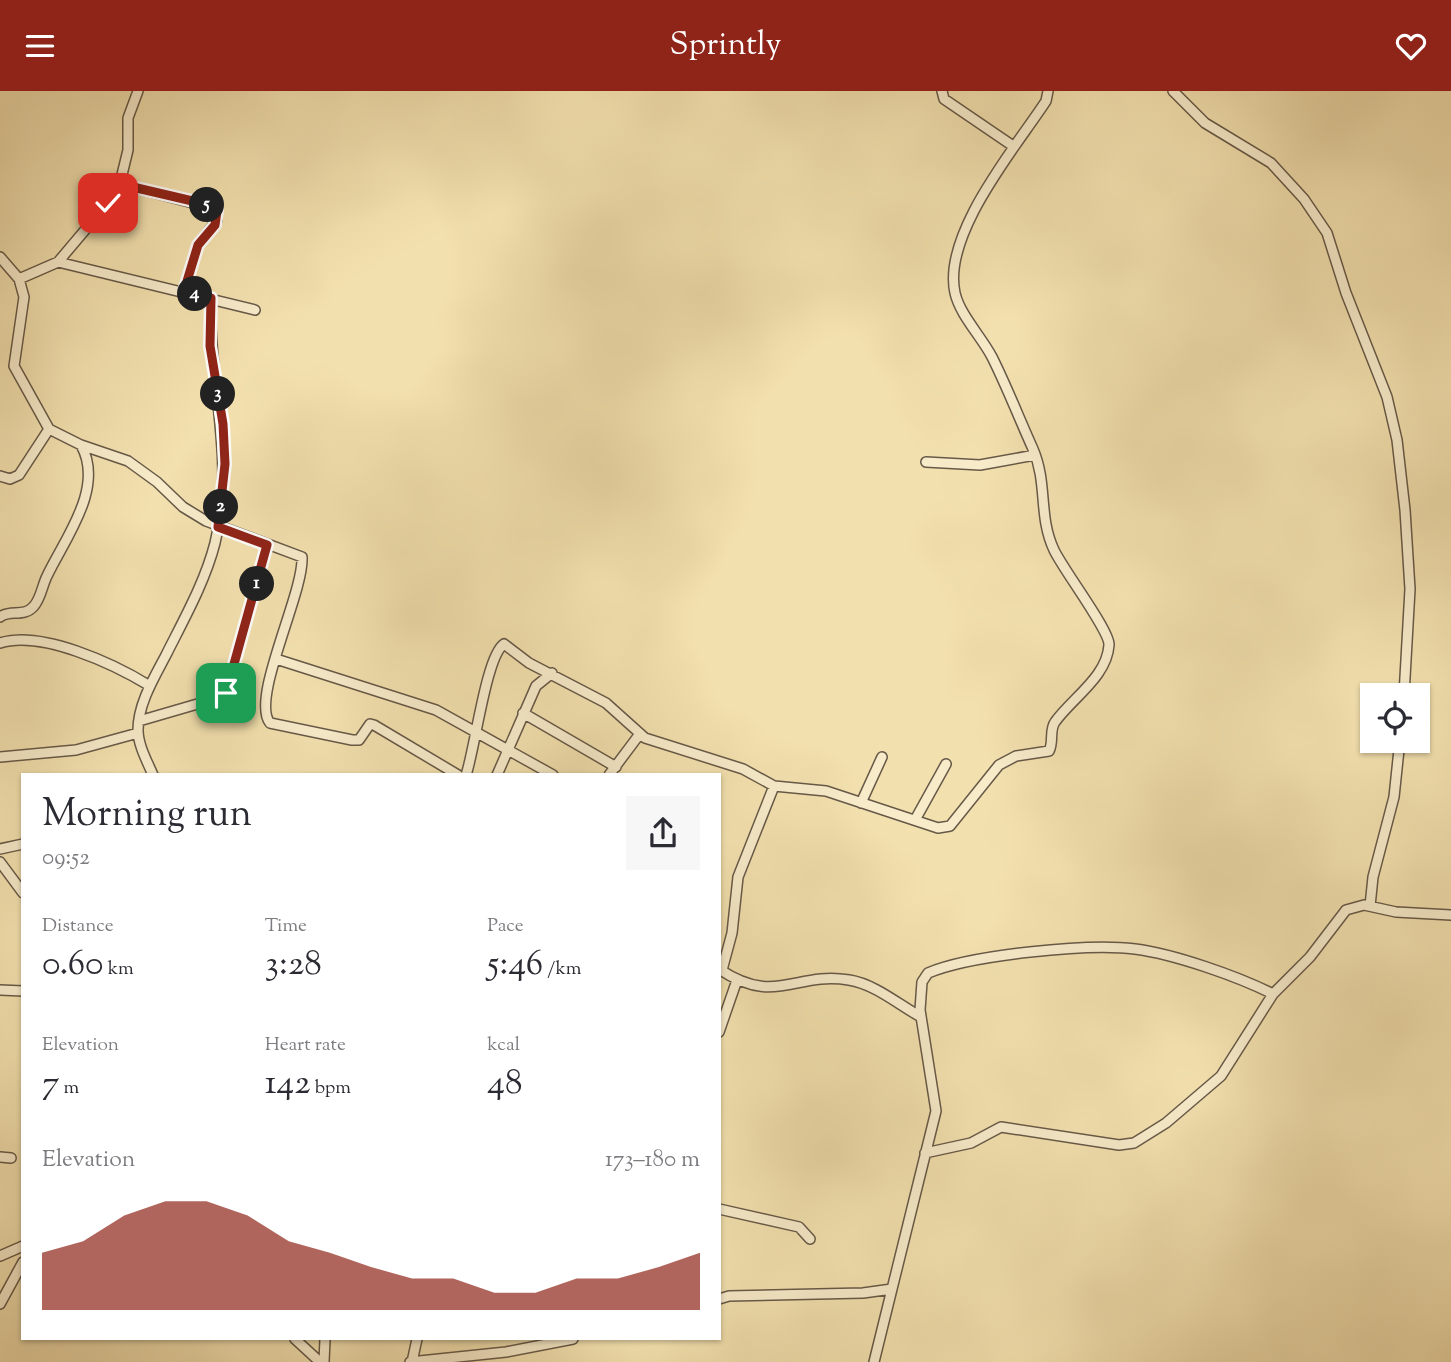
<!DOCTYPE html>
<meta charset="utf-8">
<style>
:root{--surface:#fff;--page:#f7f7f7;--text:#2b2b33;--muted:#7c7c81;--accent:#8f2418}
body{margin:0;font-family:"Sorts Mill Goudy",serif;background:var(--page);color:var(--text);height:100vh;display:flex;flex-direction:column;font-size:26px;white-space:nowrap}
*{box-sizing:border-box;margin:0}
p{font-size:23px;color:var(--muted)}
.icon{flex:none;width:38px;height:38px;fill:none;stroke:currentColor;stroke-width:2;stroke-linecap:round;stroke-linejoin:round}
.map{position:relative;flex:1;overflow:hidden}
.details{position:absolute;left:21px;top:682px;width:700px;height:567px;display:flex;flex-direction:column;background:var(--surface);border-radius:0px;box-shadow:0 2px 5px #0004}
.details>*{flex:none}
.tools{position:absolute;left:1360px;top:592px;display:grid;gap:14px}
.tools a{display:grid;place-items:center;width:70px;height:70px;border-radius:0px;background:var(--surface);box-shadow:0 2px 5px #0004;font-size:35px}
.pin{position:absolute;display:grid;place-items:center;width:60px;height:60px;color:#fff;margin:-30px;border-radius:14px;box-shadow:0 4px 10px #0006}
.km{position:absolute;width:35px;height:35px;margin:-18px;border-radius:50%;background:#222;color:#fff;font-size:19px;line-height:35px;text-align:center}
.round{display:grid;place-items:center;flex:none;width:74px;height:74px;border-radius:0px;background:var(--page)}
.headline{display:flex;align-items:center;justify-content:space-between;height:119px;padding:0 21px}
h1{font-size:38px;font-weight:600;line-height:52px}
.metrics{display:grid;grid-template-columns:repeat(3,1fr);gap:10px;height:119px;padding:7px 21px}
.metrics div{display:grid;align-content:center}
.metrics b{font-size:35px;font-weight:600}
.metrics small{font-size:19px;font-weight:400}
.metrics p{font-size:19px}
.chart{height:196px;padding:14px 21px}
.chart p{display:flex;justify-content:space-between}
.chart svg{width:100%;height:126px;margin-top:7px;fill:var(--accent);opacity:.7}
header{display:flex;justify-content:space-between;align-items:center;height:91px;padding:0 21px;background:var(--accent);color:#fff;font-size:32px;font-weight:600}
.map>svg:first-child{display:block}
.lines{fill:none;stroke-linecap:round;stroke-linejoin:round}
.minor-casing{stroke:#675948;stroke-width:12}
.minor{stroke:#f7ebca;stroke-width:9}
.route-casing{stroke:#fff;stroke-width:14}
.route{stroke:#8f2418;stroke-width:9}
</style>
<header><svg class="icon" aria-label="menu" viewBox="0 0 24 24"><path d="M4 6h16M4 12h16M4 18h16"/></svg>Sprintly<svg class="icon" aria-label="heart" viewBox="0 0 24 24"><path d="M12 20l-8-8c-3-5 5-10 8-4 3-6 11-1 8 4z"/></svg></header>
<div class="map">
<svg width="1451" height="1271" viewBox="0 0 1451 1271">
<rect width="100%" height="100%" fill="#f2e0ae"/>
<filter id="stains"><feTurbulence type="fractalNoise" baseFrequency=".00286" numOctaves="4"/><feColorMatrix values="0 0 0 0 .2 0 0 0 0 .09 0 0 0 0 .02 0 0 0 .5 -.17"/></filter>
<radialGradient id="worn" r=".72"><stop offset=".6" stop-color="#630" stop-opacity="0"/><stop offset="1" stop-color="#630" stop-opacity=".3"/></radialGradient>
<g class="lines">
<g class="minor-casing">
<path id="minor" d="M942,0L944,8L1013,55
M1173,0L1205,32L1271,72L1304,108L1327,142L1346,202L1387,306L1397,349L1405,419L1410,498L1404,604
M120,93L216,118L217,129L198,154L184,200
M0,166L19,188L24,206L14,275L49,338L81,354L128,370L157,391L183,416L206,430L302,466C304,502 250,608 270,632L352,649H359L370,633L374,634L458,684
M58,171L255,219
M19,188L58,171L118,100L128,59V27L138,0
M926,371L980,374L1035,364
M0,385L10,388L19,384L49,338
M0,526C10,518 24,527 34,515C41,507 42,495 47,485C65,447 105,397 81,354
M0,552C42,539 114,573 150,595
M276,568L436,619L553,684
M523,622L616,676
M139,630L225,605L267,454
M0,666L76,659L138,642
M153,684C147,670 138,654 138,639C138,613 154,587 166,564C184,528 205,491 215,452C236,367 208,292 211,207
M466,684C475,658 486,565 504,553L529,572L606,612L645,647L743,678L774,695L826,700L938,737L950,735L999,674L1016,665L1049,660C1054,651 1049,639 1055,631C1072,607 1107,586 1109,554C1110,540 1064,480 1054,459C1038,425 1048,393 1033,358C1019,327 1007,296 992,266C981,245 960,224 955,202C942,143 1016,56 1046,10L1048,0
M497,684L536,595L552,582
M609,684L639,644
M861,712L882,666
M915,729L946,673
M0,758L23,753
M0,771L23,802
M1370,815L1373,786L1394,706L1400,649
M719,878C776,916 795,880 849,889C875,893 899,914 921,926
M722,879L732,842L738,786L774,695
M0,899L23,900
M719,941L737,889
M925,1062L971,1052L1001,1036L1119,1054L1134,1052L1166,1032L1221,985L1273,903L1310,866L1346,819L1364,814L1396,821L1451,824
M0,1066L11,1067
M719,1118L799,1136L810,1148
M0,1165L23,1155
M719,1208L729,1205L863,1202L892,1198L936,1020L920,919L922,891L928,882C971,864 1088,852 1135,858C1174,863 1237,885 1273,903
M0,1213L23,1171
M295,1248L320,1271
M324,1271L325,1248
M410,1271L506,1261L573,1248
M412,1271L417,1248
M874,1271L892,1198"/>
</g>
<use href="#minor" class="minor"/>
</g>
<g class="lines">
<g class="route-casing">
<path id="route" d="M108,112L120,93L201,112L217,120L215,134L198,154L184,200L211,207L210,255L223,333L225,373L218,436L267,454L226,602"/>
</g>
<use href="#route" class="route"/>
</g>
<rect width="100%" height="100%" filter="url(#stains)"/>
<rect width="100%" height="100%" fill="url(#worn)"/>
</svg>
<div class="tools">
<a><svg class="icon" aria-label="locate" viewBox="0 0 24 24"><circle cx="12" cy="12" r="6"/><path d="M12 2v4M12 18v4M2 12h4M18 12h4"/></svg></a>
</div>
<div class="pin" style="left:226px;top:602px;background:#1e9e55"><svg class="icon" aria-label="arrive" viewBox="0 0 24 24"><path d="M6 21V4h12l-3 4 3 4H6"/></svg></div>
<div class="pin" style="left:108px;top:112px;background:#d93025"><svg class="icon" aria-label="check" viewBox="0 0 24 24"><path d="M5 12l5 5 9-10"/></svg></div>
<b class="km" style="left:257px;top:493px">1</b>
<b class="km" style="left:221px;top:416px">2</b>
<b class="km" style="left:218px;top:303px">3</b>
<b class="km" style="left:195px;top:203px">4</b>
<b class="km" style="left:207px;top:114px">5</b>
<section class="details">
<div class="headline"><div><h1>Morning run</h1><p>09:52</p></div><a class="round"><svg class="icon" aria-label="share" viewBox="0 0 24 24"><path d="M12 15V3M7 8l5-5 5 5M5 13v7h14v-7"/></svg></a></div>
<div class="metrics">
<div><p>Distance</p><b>0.60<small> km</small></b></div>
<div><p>Time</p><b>3:28</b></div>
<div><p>Pace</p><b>5:46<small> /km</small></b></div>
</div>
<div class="metrics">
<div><p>Elevation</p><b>7<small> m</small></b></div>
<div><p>Heart rate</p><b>142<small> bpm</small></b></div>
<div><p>kcal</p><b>48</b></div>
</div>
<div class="chart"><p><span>Elevation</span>173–180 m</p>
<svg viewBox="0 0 160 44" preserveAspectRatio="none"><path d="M0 44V24L10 20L20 11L30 6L40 6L50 11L60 20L70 24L80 29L90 33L100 33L110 38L120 38L130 33L140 33L150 29L160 24V44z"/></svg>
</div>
</section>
</div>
